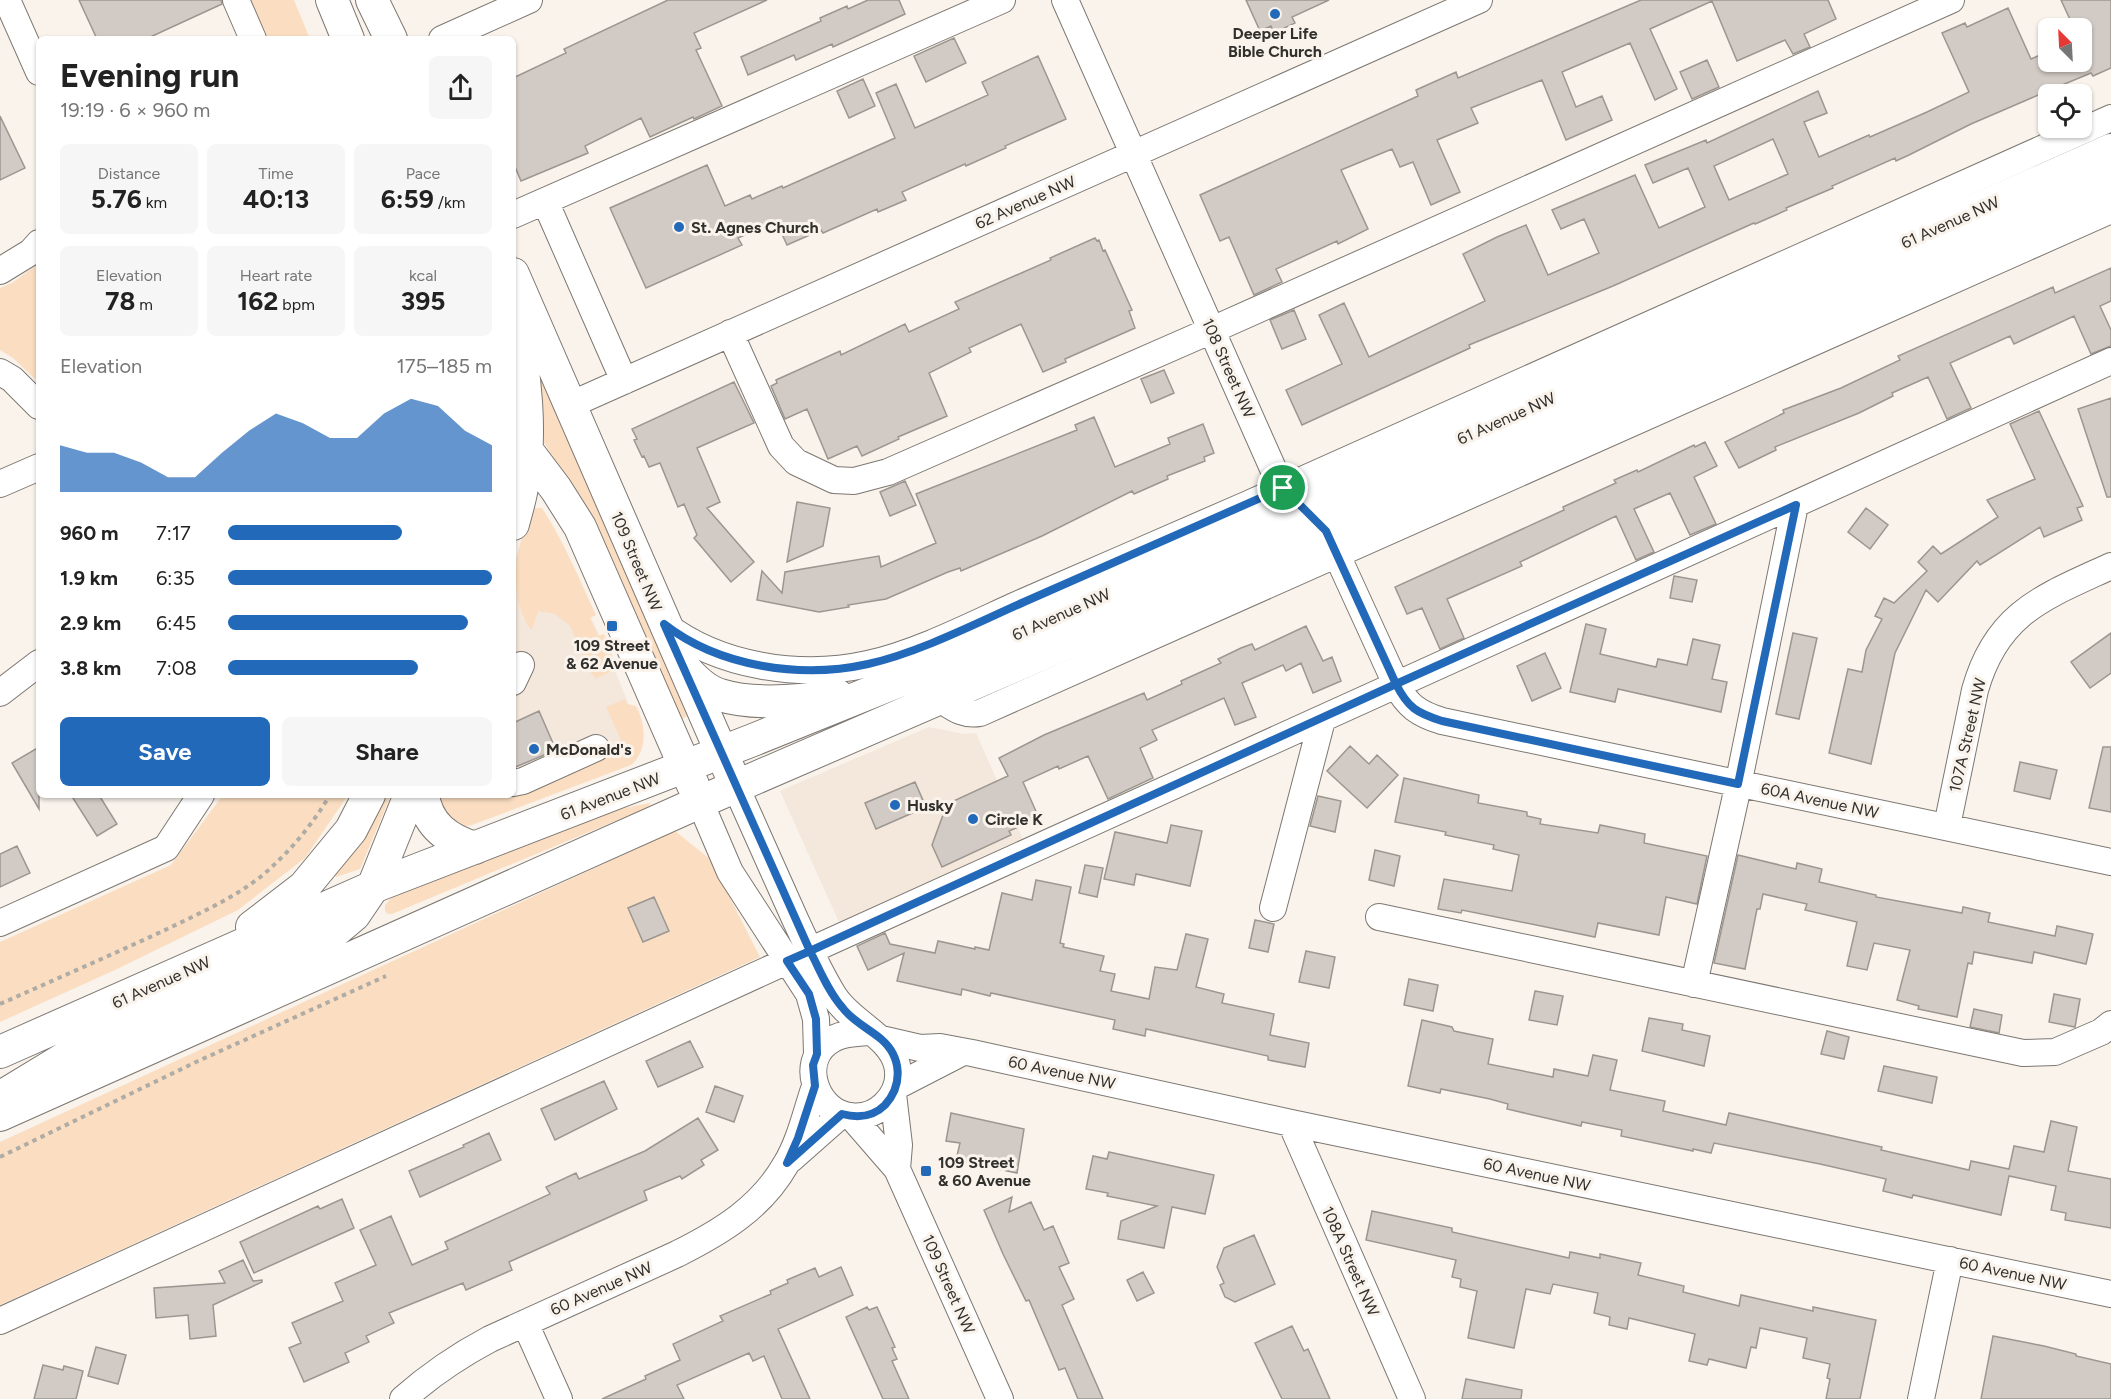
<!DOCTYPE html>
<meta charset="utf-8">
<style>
:root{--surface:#fff;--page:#f6f6f6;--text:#222;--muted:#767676;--accent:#2369ba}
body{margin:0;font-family:Figtree,sans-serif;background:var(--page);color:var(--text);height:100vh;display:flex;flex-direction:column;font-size:22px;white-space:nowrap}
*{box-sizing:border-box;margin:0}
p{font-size:20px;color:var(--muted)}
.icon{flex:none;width:33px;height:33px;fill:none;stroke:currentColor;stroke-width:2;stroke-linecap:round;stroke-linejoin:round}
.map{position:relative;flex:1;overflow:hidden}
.side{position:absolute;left:36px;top:36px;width:480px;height:762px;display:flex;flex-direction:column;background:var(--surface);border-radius:9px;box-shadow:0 2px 4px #0004}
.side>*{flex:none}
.needle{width:39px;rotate:336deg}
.fabs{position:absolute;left:2038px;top:18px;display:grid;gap:12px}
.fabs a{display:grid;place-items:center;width:54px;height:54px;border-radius:9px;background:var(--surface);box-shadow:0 2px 4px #0004;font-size:30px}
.pin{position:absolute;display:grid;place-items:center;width:51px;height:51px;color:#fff;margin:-26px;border:3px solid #fff;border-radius:50%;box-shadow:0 2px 6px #0007}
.round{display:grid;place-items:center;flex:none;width:63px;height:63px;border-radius:9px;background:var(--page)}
.overview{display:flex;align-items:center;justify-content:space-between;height:102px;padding:0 24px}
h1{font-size:33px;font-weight:700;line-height:45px}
.stats{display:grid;grid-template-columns:repeat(3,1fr);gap:9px;height:102px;padding:6px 24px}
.stats div{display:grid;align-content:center;border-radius:9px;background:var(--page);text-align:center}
.stats b{font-size:26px;font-weight:700}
.stats small{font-size:16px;font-weight:400}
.stats p{font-size:16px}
.chart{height:168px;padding:12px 24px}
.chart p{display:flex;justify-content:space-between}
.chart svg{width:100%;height:108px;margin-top:6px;fill:var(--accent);opacity:.7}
.button{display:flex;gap:12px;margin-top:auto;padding:12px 24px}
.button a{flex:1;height:69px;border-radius:9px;background:var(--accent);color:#fff;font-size:24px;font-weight:700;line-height:69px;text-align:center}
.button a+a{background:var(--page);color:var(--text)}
ul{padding:0 24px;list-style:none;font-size:20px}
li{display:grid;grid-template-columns:96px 72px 1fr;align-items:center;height:45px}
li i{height:15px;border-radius:8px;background:var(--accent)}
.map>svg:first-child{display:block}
.built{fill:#f4e7db}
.green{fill:#fbdec1}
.building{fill:#d2cbc5;stroke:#9c9690;stroke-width:1.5;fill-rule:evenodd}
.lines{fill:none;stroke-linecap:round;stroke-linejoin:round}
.minor-casing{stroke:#7d7771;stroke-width:28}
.major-casing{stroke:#7d7771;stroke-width:34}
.path{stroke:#afaba5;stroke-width:4;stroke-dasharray:4.5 4.5;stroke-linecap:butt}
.minor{stroke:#fff;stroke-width:26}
.major{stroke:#fff;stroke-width:32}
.route-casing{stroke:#fff;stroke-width:12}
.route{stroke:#2369ba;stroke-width:8}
.poi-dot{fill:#2369ba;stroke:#f9f3ec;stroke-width:2}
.labels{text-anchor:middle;stroke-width:6;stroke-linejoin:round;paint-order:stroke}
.poi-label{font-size:16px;font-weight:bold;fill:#32302d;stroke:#f9f3ec;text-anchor:start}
.street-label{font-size:16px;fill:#32302d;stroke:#f9f3ec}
</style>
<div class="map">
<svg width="2111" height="1399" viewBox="0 0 2111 1399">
<rect width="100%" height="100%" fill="#f9f3ec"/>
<path class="built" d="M534,509L544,520L607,651L635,720L640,739L460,825L434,795H513V565Z
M929,727L964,734L976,733L1023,839L839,922L780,791Z"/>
<path class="green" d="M250,0H294L310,39H268Z
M39,263V383L13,358L0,350V288L12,283Z
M531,345L684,697L687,716L682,719L592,520L540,436Z
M531,508H542C564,542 579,578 596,615L590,618L598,636L604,634C609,646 616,654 610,666L612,671L596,679L591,673L570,626L555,614L538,611L532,630C526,625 524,618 521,610C508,571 520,545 531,508Z
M625,699L627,704L636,706C646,724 648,751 631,765L472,825L458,827L429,795H493L495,798L502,795H513V790L621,740L606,707Z
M223,795H348L305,858L238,910L115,970L0,1022V942L171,865Z
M383,795H391L360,869L336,877L332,871Z
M650,803L649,807L392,914H388L385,911V905L395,894L615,810Z
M675,831L710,859L760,957L0,1305V1142Z"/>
<path class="building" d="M79,0H221L222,4L146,39H97Z
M668,0H767L694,33L701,48L696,50L722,106L694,119L693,117L650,137L641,118L585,146L588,153L521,181L513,162V78L566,53L564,49Z
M868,0H899L905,14L833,47L832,44L796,60L794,55L748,75L741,57L821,21L820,18L847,6L848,9Z
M1246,0H1329L1292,17L1295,23L1274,33L1271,26L1260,31Z
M1641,0H1828L1836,19L1804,34L1810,47L1793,54L1785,40L1737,61L1712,1L1650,29L1677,89L1655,100L1630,43L1562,72L1576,107L1602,96L1612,120L1566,140L1542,80L1471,108L1478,123L1437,140L1460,192L1431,205L1413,162L1400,167L1392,149L1341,170L1368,229L1338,244L1337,241L1276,269L1282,282L1254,295L1229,237L1220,241L1200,195L1418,96L1416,90L1456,72L1458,78Z
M2061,0H2111V68L2093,76L2091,73L2043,93L1971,124L1909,155L1896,161L1895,158L1832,186L1833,188L1786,208L1787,210L1755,224L1754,223L1613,286L1469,345L1470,348L1302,425L1286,390L1342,364L1319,315L1344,303L1369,357L1485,301L1463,254L1497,237L1526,225L1548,275L1599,253L1584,219L1561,229L1552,210L1635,175L1659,228L1705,207L1688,168L1653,183L1645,165L1706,140L1707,143L1818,91L1827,113L1804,122L1819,157L1869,135L1870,137L1927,112L1969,92L1942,33L1965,23L1967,27L2008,8L2031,59L2049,51V62H2082V28H2074ZM1773,139L1788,174L1729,200L1714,166Z
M954,38L966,63L926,82L914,56Z
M1038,56L1066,119L1005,146L1006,148L966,166L965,164L902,192L906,200L878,212L877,209L823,233L821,230L787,245L776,221L738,238L742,245L646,288L610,208L707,165L725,206L750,195L752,199L782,186L783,188L895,138L876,93L896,84L915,128L988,95L982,82Z
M1707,60L1719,87L1692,99L1680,72Z
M863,79L875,106L849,118L837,91Z
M0,116L25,168L0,180Z
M1095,238L1097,241L1099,240L1103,251L1105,250L1132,310L1129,311L1135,328L1065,359L1066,362L1043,372L1021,324L969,348L971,352L929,373L947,416L898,437L899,439L862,456L857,446L828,459L807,409L785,419L771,386L777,383L776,380L840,351L841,355L905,324L909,332L959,309L955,302L1051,260L1050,258Z
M2111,268V301L2100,306L2111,330V346L2091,354L2074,316L2014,344L2010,336L1950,363L1971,408L1947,419L1928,377L1892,393L1893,396L1859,413L1775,447L1776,450L1739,468L1725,442L1784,413L1783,410L1841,388L1900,360L1898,356L2053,287L2055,293Z
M1294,310L1306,339L1282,349L1270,320Z
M1164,370L1174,393L1151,403L1141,379Z
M734,382L754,423L697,448L720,502L707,508L754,562L731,582L694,538L697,535L684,504L678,507L660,463L649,467L644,456L642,457L634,440L637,439L632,429Z
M2111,398V497H2107L2078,409Z
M2039,411L2083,506L2077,508L2082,520L2044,537L2040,527L1980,565L1977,561L1938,602L1926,590L1895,653L1871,764L1829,753L1848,669L1862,672L1866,650L1882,619L1875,616L1884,598L1894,603L1927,571L1918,562L1933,546L1941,554L1998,517L1987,500L2035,479L2010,424Z
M1094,417L1115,467L1170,444L1168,438L1203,424L1214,453L1204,457L1205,461L1167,476L1168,479L1134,494L1132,491L1042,536L961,571L960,568L948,572L886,599L848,605L849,607L819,612L757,600L762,571L782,593L785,572L879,556L881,567L936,543L916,494L1077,430L1075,425Z
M1705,442L1717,466L1694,477L1716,524L1690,535L1670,493L1634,509L1654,552L1636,560L1616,516L1520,562L1522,566L1447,599L1464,638L1440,649L1422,608L1407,614L1395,587L1564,510L1563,507L1616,483L1614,480L1637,470L1638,472L1694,445L1695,447Z
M905,481L916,505L890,516L880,492Z
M797,502L830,508L823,546L787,562Z
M1866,508L1888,525L1870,549L1848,532Z
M1674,576L1697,580L1692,602L1670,598Z
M1586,624L1606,629L1600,654L1656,667L1658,659L1687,665L1693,639L1720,645L1712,679L1727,682L1721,712L1618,689L1615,702L1570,692Z
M1306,626L1323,661L1332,657L1341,681L1313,693L1301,663L1286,671L1283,665L1242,683L1256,717L1235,725L1224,698L1152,730L1157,740L1140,748L1153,778L1108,799L1088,756L1059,769L1058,766L1023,782L1039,818L1009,831L1011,835L942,867L932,845L947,804L1008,776L999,758L1044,735L1144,693L1147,700L1182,684L1181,681L1221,663L1218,659L1241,648L1252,644L1255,650Z
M1793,633L1817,638L1799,719L1776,714Z
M2111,633V673L2090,688L2071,662Z
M1545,653L1561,688L1532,701L1517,666Z
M539,711L556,750L513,768V723Z
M1350,746L1369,764L1377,755L1398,775L1367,808L1327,771Z
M39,747V809L12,763Z
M2103,747H2111V812L2089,808Z
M2020,762L2057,770L2050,799L2014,791Z
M1404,778L1479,795L1478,803L1527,812V816L1541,819L1540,824L1598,833L1600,825L1645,834L1644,843L1707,856L1697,904L1666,897L1659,935L1598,923L1595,937L1462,910L1461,913L1438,909L1444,879L1512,891L1519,855L1493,849L1494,845L1445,835L1446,832L1395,822Z
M915,782L926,807L876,829L865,803Z
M71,795H99L117,824L97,836Z
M1318,796L1341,801L1335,832L1310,826Z
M1171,825L1202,831L1190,886L1136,874L1134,885L1104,879L1115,832L1167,843Z
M17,846L30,873L0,887V854Z
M1375,850L1400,856L1394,886L1369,880Z
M1738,855L1796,869L1797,863L1822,869L1819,882L1876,895V897L1962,913L1963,907L1990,913L1988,922L2055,936L2057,926L2093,934L2086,964L2034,952L2032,963L1974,952L1972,964L1968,963L1957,1017L1918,1009L1919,1006L1897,1000L1910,950L1874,943L1867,970L1847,966L1857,922L1805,910L1807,904L1763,894L1760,909H1757L1745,969L1714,963Z
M1085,865L1103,868L1097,897L1079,893Z
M1036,880L1071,887L1060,943L1064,944L1063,947L1104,956L1100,971L1115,974L1111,991L1149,999L1155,967L1177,970L1186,934L1208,939L1196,987L1224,994L1222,1003L1274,1014L1270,1035L1309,1043L1305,1067L1268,1060V1056L1146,1029L1145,1036L1113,1029L1115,1020L991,993L990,996L962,989L961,995L897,981L904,953L868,970L857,946L885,933L890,944L935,953L938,941L975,949V947L989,950L1002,893L1032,900Z
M654,897L669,931L643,942L628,908Z
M1255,920L1274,924L1268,952L1249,948Z
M1306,951L1335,957L1329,988L1299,982Z
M1409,979L1438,985L1433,1011L1404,1005Z
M1535,991L1563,996L1557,1025L1529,1020Z
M2054,994L2080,999L2075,1027L2049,1022Z
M1974,1009L2002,1015L1999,1033L1970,1027Z
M1649,1018L1683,1024L1682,1030L1710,1036L1704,1066L1642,1051Z
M1422,1020L1452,1027L1454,1031L1493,1039L1488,1064L1553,1077L1554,1069L1588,1076L1593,1055L1617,1060L1610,1090L1665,1101L1663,1111L1726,1125L1729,1113L1882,1147L1881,1150L1969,1170L1971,1161L2009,1169L2014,1146L2044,1152L2051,1121L2077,1127L2068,1171L2111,1179V1228L2065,1220L2066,1213L2051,1210L2056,1186L2009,1176L2001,1215L1913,1195L1912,1198L1883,1191L1886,1179L1820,1164L1714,1143L1711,1153L1693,1149V1151L1621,1136L1622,1130L1582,1122L1581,1126L1507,1109L1508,1104L1490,1099L1441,1089L1440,1093L1408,1086Z
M1827,1031L1849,1037L1844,1059L1821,1054Z
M690,1041L703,1067L658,1087L646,1061Z
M1884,1066L1937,1077L1932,1103L1878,1091Z
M604,1081L617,1109L555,1140L541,1109Z
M715,1086L743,1096L734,1122L706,1112Z
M951,1113L1024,1129L1017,1173L956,1160L960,1143L946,1141Z
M698,1118L718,1150L701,1160L704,1165L682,1179L680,1176L644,1191L647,1200L509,1262L512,1270L466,1290L463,1283L389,1313L394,1323L366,1336L369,1342L345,1353L349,1362L304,1382L289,1348L301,1343L292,1323L343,1301L335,1283L376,1265L360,1230L391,1216L412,1265L448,1249L445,1242L550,1194L546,1187L576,1173L579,1179L645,1151Z
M489,1133L501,1160L420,1197L409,1171L464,1147L463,1145Z
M1109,1152L1214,1175L1205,1214L1172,1207L1164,1248L1118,1239L1121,1221L1157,1206L1107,1196L1108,1193L1086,1189L1093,1156L1107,1159Z
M1012,1197L1009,1212L1031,1202L1044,1230L1053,1226L1069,1263L1059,1267L1074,1299L1062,1305L1103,1399H1078L1065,1368L1059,1370L1029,1300L1026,1301L1003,1254L984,1210Z
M342,1199L354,1228L254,1273L240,1242L318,1206L320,1209Z
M1372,1211L1452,1228V1232L1569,1258L1570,1252L1600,1258V1254L1641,1263L1638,1275L1684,1286L1683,1292L1739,1306L1741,1295L1813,1311V1307L1876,1320L1860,1399H1826L1830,1379L1827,1378L1830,1364L1803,1358L1807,1338L1760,1328L1756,1348L1751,1347L1746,1368L1709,1359L1707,1365L1689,1361L1695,1334L1629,1318L1627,1329L1609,1325L1610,1317L1594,1313L1598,1293L1553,1284L1550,1294L1526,1289L1514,1348L1468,1338L1477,1291L1460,1287L1461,1279L1452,1277L1456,1260L1366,1240Z
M1254,1235L1275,1284L1235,1302L1225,1297L1220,1285L1224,1283L1217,1267L1224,1248Z
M243,1260L253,1281L262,1280V1282L213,1305L216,1336L190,1339L188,1315L156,1318L154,1288L225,1283L219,1271Z
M841,1267L853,1295L778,1329L810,1399H782L764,1356L753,1361L749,1353L677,1385L684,1399H602L646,1379L645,1376L680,1360L673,1344L723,1321L720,1316L771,1294L770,1291L788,1283L787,1280L815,1268L819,1277Z
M1143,1272L1154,1293L1137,1301L1127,1280Z
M867,1307L869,1310L877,1307L895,1347L892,1348L897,1359L892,1361L909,1399H883L846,1317Z
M1292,1326L1304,1351L1308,1349L1330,1399H1282L1255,1343Z
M1993,1336L2044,1346L2076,1354V1356L2111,1364V1399H1981Z
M96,1347L126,1355L118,1384L88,1376Z
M43,1365L63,1370L64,1366L83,1371L76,1399H34Z
M1466,1379L1522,1390L1521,1399H1462Z"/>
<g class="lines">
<g class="minor-casing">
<path id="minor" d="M7,0L39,72
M236,0L253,39
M1065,0L1275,473L1283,488L1326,531L1396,684C1407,706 1419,714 1442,721L2111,862
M442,39L529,0
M545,201L624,381
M513,215L1002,0
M0,271L31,252L39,243
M730,333L781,446L796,462L834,480L854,481L888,472L1212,330L1951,0
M0,372L12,379L39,406
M570,405L1479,0
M0,484L39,467
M664,624C719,667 801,679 868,664C917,653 968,627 1014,606C1091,572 1169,539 1246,505C1535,377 1822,246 2111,118
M513,682L521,665
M0,693L39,663
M940,699C954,708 963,716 980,713L2111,210
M513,783L523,781L596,748
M736,787C756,831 775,875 795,919C807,945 819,972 834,996C851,1023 890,1036 897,1065C904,1095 875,1123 845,1115C815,1107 801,1063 827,1043C839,1033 855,1033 870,1032
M700,802L730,872L809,994L816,1019L817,1054
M1947,826L1975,690C1997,612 2044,597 2111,566
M1273,908L1322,720
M1379,917L2023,1053L2055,1052L2101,1032L2111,1024
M0,923L166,848L201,795
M1694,984L1735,800L1795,505
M881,1039L920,1048L940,1047L972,1053L1291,1123L2111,1294
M897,1086L963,1052
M893,1094L899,1145L897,1169
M851,1116L897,1169L1000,1399
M1291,1123L1412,1399
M791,1159L842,1114
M0,1321L787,961L2111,361
M525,1323L559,1399
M403,1399C430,1375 458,1356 490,1339L677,1254C721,1232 761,1208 786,1164C800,1141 806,1112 815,1086
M1921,1399L1950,1260"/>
</g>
<g class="major-casing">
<path id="major" d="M332,0L348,39
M372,0L391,39
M513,274L730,772
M513,320C526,369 532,438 522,487C520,500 516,512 513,524
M513,432L556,489L580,527L693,785
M686,670C695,680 706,691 720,695C755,706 801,701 837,695
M423,795C427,825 448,840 475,848
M252,927L304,887L351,830L369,795
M0,1052L373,887L753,740L1023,631L2111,150
M6,1094L67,1057L329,936L354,915L373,887L410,795
M0,1115L700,802L1326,531L2111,183"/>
</g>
<path class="path" d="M0,1004C54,980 109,956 163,931C202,912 245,894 276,863C297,843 315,820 330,795
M0,1157L196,1062L386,976"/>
<use href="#minor" class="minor"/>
<use href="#major" class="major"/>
</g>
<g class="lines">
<g class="route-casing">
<path id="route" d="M1283,488C1197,526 1111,564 1024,602C977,623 918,653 868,664C801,679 719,667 664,624L810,951L787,961L809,994L816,1019L817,1054L813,1065L815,1086L798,1138L787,1163L842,1114C857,1118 873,1117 885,1105C903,1085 902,1057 881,1039C868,1028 852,1021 842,1007C828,991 820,970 810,951L1396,684C1408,708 1417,713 1442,721L1738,784L1796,505L1396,684L1326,531L1283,488"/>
</g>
<use href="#route" class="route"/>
</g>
<g class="poi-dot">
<circle cx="1275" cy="14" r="6"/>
<circle cx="679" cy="227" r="6"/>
<rect x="606" y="620" width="12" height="12" rx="3"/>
<circle cx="534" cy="749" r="6"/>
<circle cx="895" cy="805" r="6"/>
<circle cx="973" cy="819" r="6"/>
<rect x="920" y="1165" width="12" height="12" rx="3"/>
</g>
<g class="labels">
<g class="poi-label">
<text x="1275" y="39" text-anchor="middle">Deeper Life<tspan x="1275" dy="18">Bible Church</tspan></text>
<text x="691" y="233">St. Agnes Church</text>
<text x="612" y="651" text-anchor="middle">109 Street<tspan x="612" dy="18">&amp; 62 Avenue</tspan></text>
<text x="546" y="755">McDonald's</text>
<text x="907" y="811">Husky</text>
<text x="985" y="825">Circle K</text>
<text x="938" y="1168">109 Street<tspan x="938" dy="18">&amp; 60 Avenue</tspan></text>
</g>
<g class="street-label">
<text transform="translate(1025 202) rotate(-24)" y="6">62 Avenue NW</text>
<text transform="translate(1950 222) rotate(-24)" y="6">61 Avenue NW</text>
<text transform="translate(1229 368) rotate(66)" y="6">108 Street NW</text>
<text transform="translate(1506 418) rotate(-24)" y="6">61 Avenue NW</text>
<text transform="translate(637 561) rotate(67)" y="6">109 Street NW</text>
<text transform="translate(1061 614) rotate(-24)" y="6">61 Avenue NW</text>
<text transform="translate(1967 735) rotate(-77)" y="6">107A Street NW</text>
<text transform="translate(610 796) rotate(-21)" y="6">61 Avenue NW</text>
<text transform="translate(1820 800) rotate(12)" y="6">60A Avenue NW</text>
<text transform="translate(161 982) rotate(-24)" y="6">61 Avenue NW</text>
<text transform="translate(1062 1072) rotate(12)" y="6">60 Avenue NW</text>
<text transform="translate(1537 1174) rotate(12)" y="6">60 Avenue NW</text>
<text transform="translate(1351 1261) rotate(66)" y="6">108A Street NW</text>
<text transform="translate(2013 1273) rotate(12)" y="6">60 Avenue NW</text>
<text transform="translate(949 1284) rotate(66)" y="6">109 Street NW</text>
<text transform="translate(601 1288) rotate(-24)" y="6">60 Avenue NW</text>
</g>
</g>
</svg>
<div class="fabs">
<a><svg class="needle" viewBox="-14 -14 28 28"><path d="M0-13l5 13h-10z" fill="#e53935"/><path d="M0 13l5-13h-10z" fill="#767676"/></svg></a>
<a><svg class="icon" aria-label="locate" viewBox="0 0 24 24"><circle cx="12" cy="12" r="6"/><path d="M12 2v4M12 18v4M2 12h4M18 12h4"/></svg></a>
</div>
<div class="pin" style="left:1283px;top:488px;background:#1e9e55"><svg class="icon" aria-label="arrive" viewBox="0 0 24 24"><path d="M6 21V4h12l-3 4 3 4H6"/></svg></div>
<section class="side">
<div class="overview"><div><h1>Evening run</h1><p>19:19 · 6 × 960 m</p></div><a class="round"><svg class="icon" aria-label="share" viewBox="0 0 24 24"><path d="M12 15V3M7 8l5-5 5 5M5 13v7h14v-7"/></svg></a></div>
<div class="stats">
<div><p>Distance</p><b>5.76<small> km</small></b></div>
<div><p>Time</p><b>40:13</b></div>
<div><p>Pace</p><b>6:59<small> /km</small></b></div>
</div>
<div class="stats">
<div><p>Elevation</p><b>78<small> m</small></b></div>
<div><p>Heart rate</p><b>162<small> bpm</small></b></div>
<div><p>kcal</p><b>395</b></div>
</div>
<div class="chart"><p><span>Elevation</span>175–185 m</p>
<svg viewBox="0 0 160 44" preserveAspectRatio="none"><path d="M0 44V25L10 28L20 28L30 32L40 38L50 38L60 28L70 19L80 12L90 16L100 22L110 22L120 12L130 6L140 9L150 19L160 25V44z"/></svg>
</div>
<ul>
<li><b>960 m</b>7:17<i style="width:66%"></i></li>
<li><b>1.9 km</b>6:35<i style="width:100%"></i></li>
<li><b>2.9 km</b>6:45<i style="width:91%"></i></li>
<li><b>3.8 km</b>7:08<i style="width:72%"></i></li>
</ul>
<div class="button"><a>Save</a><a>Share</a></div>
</section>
</div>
